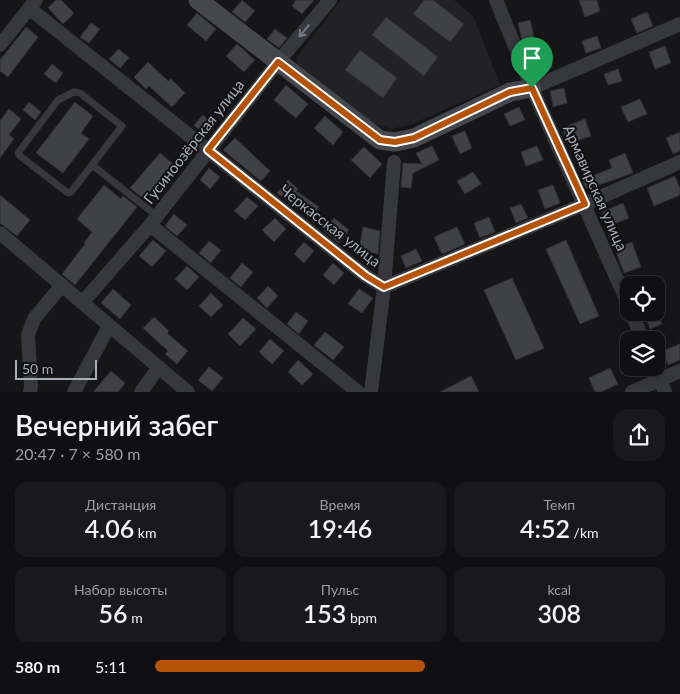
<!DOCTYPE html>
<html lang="ru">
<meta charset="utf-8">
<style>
:root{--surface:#101012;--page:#19191b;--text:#f1f3f6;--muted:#9c9d9f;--line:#303032;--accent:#b45309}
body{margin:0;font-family:Lato,sans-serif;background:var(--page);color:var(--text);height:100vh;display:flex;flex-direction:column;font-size:19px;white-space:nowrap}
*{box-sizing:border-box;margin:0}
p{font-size:16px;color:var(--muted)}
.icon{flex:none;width:28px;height:28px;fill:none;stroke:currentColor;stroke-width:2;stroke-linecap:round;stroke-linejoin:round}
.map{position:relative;height:392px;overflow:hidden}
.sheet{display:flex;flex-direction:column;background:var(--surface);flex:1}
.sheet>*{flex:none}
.fabs{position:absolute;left:620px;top:276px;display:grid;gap:10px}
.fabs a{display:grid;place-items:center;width:45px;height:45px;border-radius:10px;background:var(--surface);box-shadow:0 2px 12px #0003,0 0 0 1px var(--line);font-size:25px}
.scale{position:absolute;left:15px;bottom:12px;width:82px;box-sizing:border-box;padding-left:5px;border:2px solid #a8adb8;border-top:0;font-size:14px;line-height:18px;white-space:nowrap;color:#a8adb8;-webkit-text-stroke:4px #111113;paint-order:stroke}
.pin{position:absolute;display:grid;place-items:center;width:42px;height:42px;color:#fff;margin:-51px -21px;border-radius:50% 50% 50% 0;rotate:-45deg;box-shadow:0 0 5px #0007}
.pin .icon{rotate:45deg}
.round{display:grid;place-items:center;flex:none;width:52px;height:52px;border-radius:15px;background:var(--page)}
.summary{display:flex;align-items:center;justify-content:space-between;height:85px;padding:0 15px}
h1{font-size:28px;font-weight:600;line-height:38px}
.figures{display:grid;grid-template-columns:repeat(3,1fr);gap:8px;height:85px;padding:5px 15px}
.figures div{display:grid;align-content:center;border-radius:12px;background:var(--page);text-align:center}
.figures b{font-size:25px;font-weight:600}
.figures small{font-size:14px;font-weight:400}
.figures p{font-size:14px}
ul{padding:0 15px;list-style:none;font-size:16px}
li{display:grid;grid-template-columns:80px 60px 1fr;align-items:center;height:38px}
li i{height:12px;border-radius:6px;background:var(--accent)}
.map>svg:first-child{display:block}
.built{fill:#222225}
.building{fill:#404145;stroke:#303034}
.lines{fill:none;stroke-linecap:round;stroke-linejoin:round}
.lane{stroke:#37383d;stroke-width:7}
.street{stroke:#37383d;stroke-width:14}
.secondary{stroke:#45474d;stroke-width:19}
.oneway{stroke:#757881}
.route-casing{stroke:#fff;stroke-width:10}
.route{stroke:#b45309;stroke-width:6}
.labels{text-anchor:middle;stroke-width:4;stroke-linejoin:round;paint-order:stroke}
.street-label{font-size:15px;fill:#a8adb8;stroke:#111113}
</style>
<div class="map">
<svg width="680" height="392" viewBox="0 0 680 392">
<rect width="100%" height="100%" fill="#161618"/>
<path class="built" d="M341,0H454L473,16L500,85L410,125L391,129L366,121L298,69L296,58Z"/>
<path class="building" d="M56,0H61L74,13L63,24L48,8Z
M242,0L255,11L245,22L232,12Z
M296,0H314L302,14L292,6Z
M424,0H433L464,24L450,42L413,14Z
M579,0H597L600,11L585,17Z
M647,12L653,26L637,33L631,19Z
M197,13L216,29L206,41L187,25Z
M386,17L438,57L424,76L372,35Z
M530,20L534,37L522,40L518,23Z
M91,23L100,29L89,43L80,37Z
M26,27L38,37L8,77L0,71V60Z
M275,29L287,38L279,48L267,39Z
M597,36L601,48L586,53L582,41Z
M237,44L255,60L244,72L226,56Z
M665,46L671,63L655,69L649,52Z
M119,49L129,58L120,68L109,59Z
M360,50L397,78L383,98L345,70Z
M548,56L553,67L540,73L535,61Z
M148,62L168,81L171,79L185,93L172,107L149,86L146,89L134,77Z
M52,64L63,73L56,83L44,74Z
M618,69L622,81L608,85L604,74Z
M286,85L308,104L296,118L274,100Z
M564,88L567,103L553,107L550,91Z
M640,99L647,114L628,122L621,107Z
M29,102L41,112L35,120L23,110Z
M75,102L93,116L81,133L89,139L63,173L36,153Z
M519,107L525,120L510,126L504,114Z
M9,109L21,119L9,135L14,139L0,158V121Z
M203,115L214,126L205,135L194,125Z
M325,116L343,132L333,145L314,128Z
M585,119L591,136L568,144L562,128Z
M465,131L472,148L460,154L452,136Z
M680,132V151L673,154L666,138Z
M235,138L270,171L261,181L223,150Z
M432,146L439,160L413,173L411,188L401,187L403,163L422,164L416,153Z
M537,146L543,160L526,166L521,152Z
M364,147L382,164L370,178L351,160Z
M160,153L173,164L144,199L130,188Z
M625,153L633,173L587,189L582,180L612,168L609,160Z
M209,168L220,177L210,189L200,180Z
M473,172L481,184L465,194L457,181Z
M675,176L680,189V195L654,206L647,188Z
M288,180L298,189L296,191L319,207L311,219L277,193Z
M104,185L121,199L123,196L137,207L75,285L62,274L85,244L84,243L92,232L77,219Z
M553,185L560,203L545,209L538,190Z
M0,195L30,220L17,236L0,223Z
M247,197L258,206L245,220L234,211Z
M623,203L629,218L608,226L602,212Z
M521,204L528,218L516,223L510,208Z
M174,214L187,225L177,236L165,226Z
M489,217L495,232L480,238L474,223Z
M275,218L286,229L274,242L262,230Z
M334,218L349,230L339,243L324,231Z
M363,227L380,231L378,254L359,249Z
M457,227L465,244L442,254L434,237Z
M153,240L166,251L152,267L139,256Z
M566,240L599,316L580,324L546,249Z
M209,241L221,250L211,263L199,253Z
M304,242L314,251L304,263L294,254Z
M632,242L641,267L624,273L615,249Z
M416,249L422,261L406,268L401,256Z
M242,263L253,272L241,287L230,278Z
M333,263L344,273L334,285L323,275Z
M187,266L199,277L187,290L175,279Z
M512,278L544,348L516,360L484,290Z
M268,286L278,296L267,308L257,298Z
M113,289L131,305L120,319L101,303Z
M359,289L373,298L362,313L348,304Z
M211,293L223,305L211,317L199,306Z
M296,312L308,321L299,334L287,324Z
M644,312H658L662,324L650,329Z
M154,317L169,331L167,333L188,351L177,364L165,354L168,351L143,328Z
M243,318L256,329L240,346L228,334Z
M325,332L344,347L333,360L314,345Z
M270,339L284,351L272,364L259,352Z
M680,344V360L668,365L662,351Z
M298,360L313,374L302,385L288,372Z
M209,367L223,378L212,391L198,380Z
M610,368L618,384L601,392H595L589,378Z
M111,371L125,383L118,392H93Z
M471,376L479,392H440Z"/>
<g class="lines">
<path class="lane" d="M92,165L71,192L68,193L20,156L18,153L58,100L74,92L80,93L122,126L92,165L157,216"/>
<path class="street" d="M496,0L532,88L629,306
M29,8L366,276L384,287L585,204L680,162
M0,45L36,0
M532,88L680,24
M150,225L358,392
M0,233L188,392
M82,303L150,225L278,62L330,0
M631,312L643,340
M655,368L665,392
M30,392L31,387L28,335L34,319L62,285
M74,392L109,326
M141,392L159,367
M371,392L384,287L394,162
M632,392L680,371"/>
<path class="secondary" d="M198,0L380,140L395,142L414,138L510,92L532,88"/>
</g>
<defs><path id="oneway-shaft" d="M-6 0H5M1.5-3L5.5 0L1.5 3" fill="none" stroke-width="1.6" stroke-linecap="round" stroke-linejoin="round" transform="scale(1.25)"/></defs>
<use class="oneway" href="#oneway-shaft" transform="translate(304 31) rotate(130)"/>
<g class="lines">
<g class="route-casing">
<path id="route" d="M278,62L380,140L395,142L414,138L510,92L532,88L585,204L384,287L366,276L208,150Z"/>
</g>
<use href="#route" class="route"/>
</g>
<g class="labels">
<g class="street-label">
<text transform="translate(194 142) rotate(-52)" y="5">Гусиноозёрская улица</text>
<text transform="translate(595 188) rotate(66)" y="5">Армавирская улица</text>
<text transform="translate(330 226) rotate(38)" y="5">Черкасская улица</text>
</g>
</g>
</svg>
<div class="fabs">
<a><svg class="icon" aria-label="locate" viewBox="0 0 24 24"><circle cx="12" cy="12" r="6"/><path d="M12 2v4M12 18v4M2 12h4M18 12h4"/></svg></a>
<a><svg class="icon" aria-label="layers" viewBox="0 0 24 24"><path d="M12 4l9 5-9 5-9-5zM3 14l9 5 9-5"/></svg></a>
</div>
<div class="scale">50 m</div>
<div class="pin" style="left:532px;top:88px;background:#1e9e55"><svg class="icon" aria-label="arrive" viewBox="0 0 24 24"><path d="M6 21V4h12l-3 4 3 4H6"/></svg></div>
</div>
<section class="sheet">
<div class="summary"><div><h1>Вечерний забег</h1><p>20:47 · 7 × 580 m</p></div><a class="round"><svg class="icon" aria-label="share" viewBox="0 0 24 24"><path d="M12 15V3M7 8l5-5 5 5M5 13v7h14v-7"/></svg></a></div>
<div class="figures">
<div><p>Дистанция</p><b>4.06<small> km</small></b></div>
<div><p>Время</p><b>19:46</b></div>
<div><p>Темп</p><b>4:52<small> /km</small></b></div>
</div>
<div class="figures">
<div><p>Набор высоты</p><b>56<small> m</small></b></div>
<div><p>Пульс</p><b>153<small> bpm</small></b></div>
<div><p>kcal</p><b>308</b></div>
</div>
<ul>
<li><b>580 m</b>5:11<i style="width:53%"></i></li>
</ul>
</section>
